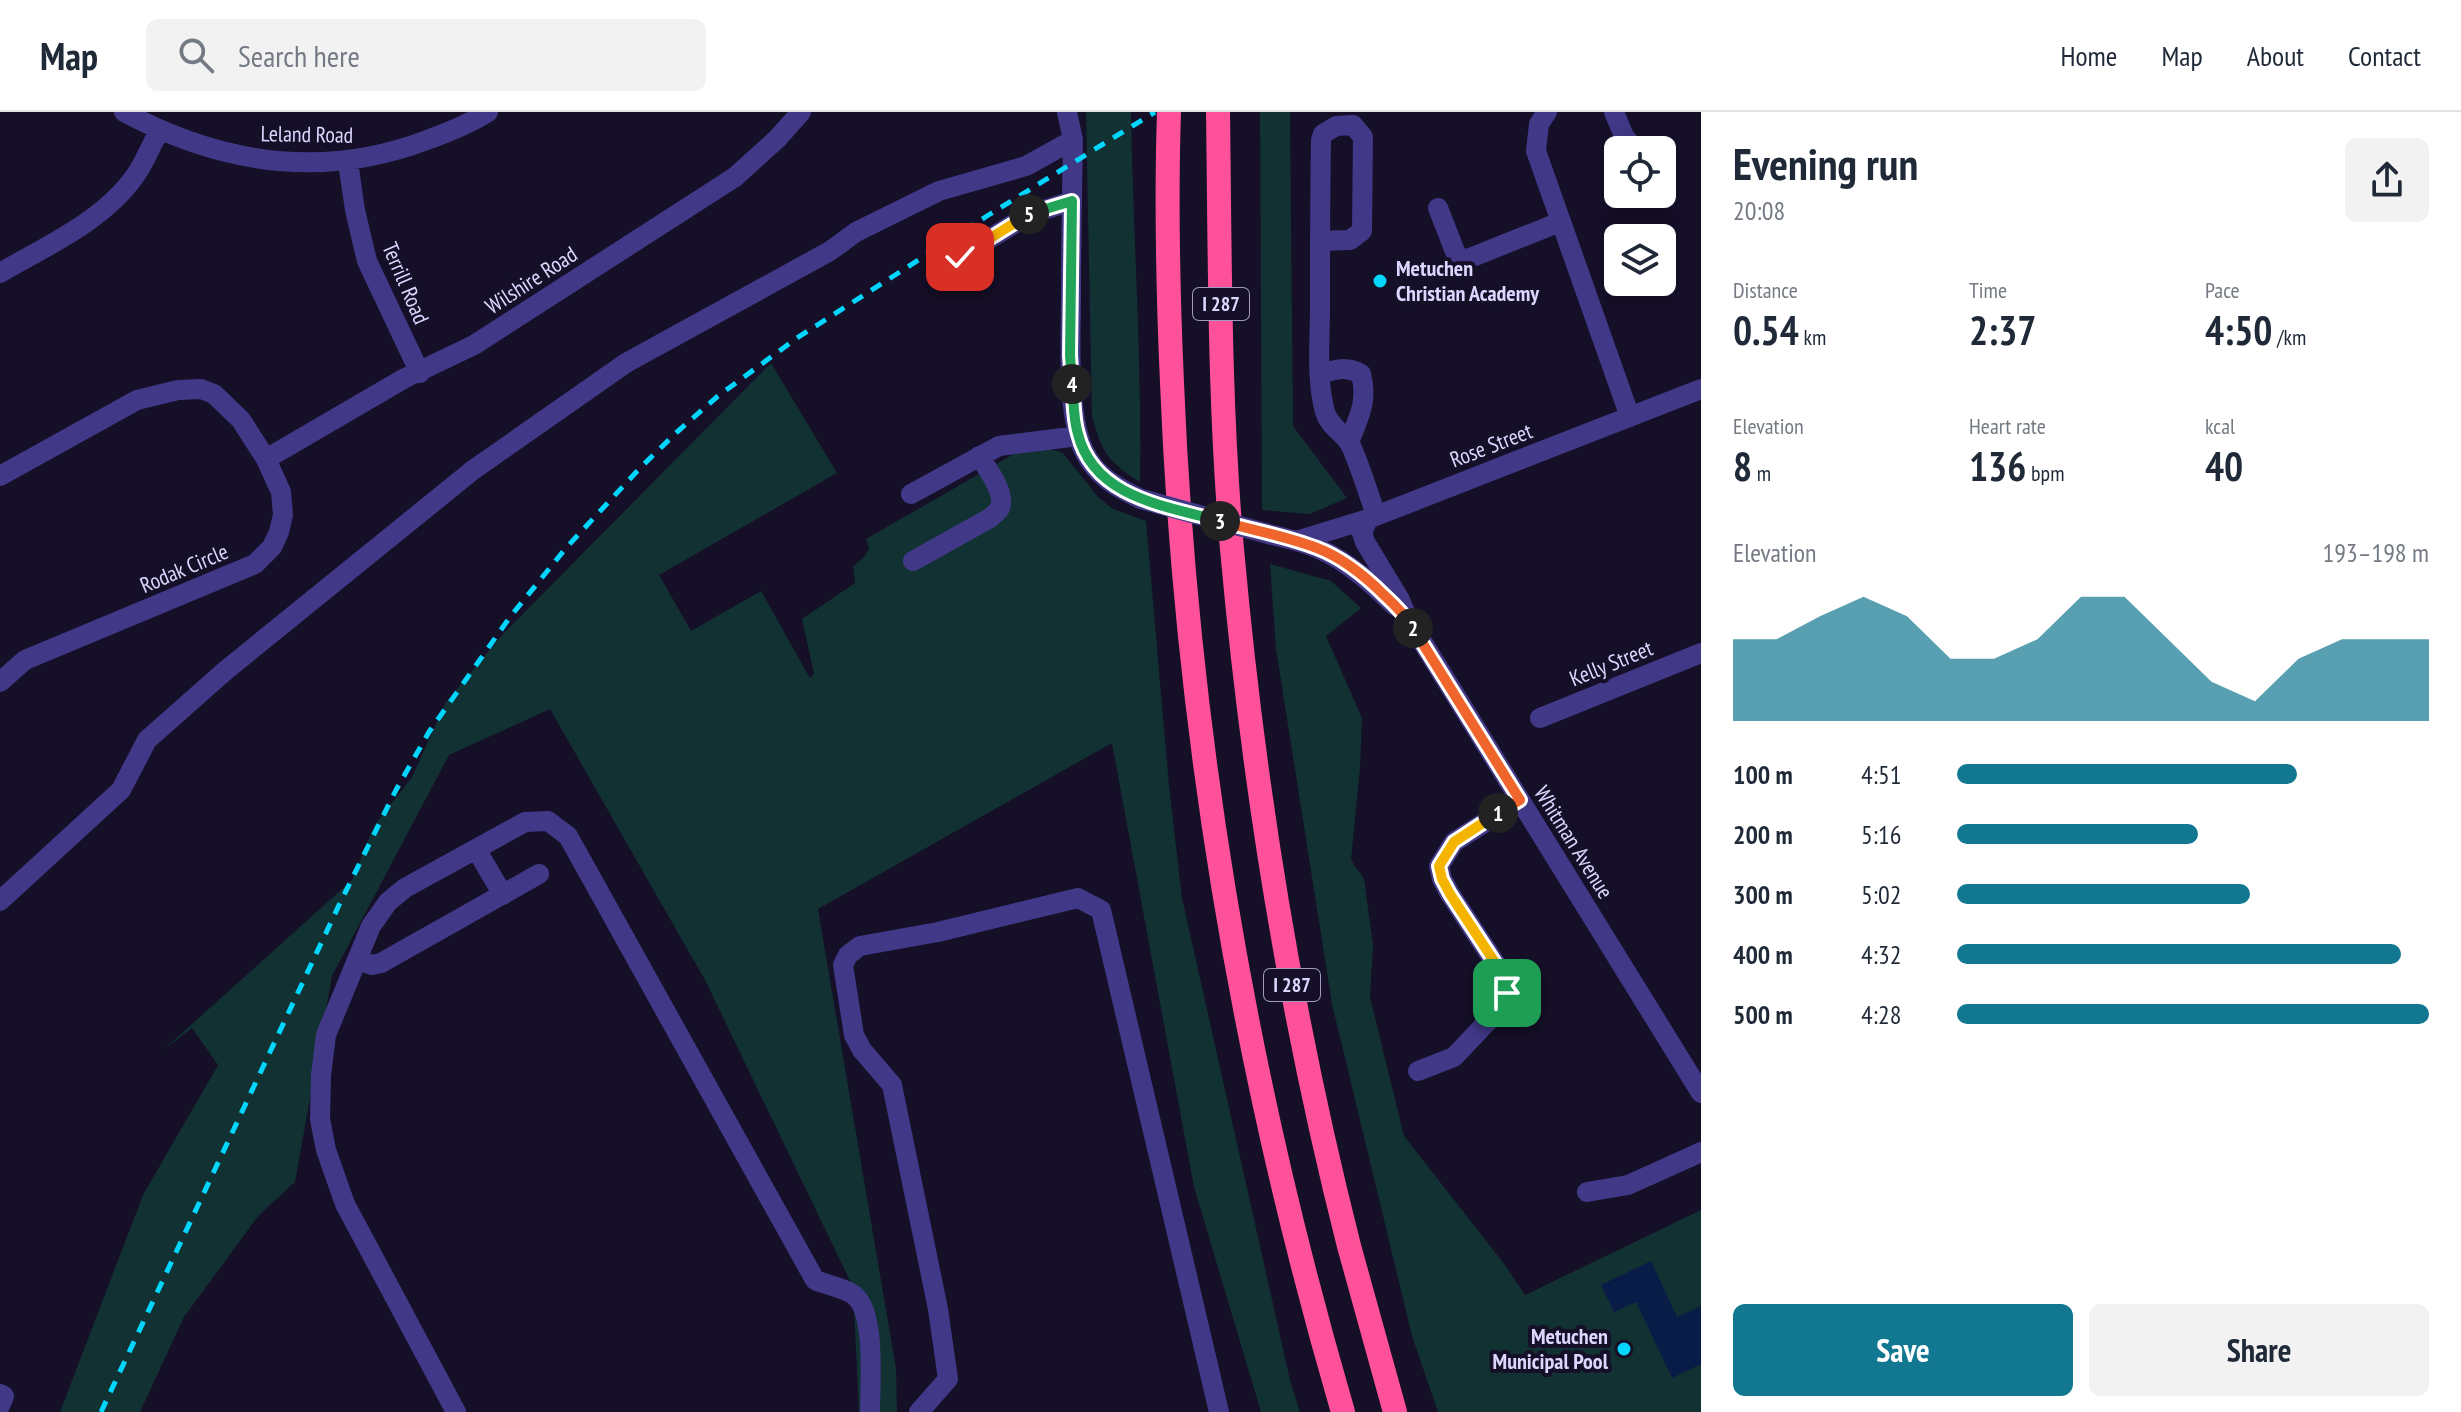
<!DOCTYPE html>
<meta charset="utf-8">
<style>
:root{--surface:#fff;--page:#f2f2f3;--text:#1f2937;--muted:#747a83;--line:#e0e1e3;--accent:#127791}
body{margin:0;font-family:"PT Sans Narrow",sans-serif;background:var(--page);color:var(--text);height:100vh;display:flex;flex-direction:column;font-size:30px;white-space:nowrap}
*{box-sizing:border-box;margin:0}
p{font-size:26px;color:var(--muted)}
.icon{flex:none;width:44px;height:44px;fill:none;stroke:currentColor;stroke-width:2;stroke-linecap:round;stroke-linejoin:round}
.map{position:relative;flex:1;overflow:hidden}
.side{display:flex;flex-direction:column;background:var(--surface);width:760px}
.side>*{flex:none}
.fabs{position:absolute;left:1604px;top:24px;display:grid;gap:16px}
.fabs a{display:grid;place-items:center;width:72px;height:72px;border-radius:12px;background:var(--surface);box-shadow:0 4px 20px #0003;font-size:40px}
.pin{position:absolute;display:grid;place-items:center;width:68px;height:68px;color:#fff;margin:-34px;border-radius:16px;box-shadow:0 4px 12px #0006}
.km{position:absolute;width:40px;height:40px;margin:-20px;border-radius:50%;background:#222;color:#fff;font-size:22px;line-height:40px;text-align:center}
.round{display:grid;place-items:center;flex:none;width:84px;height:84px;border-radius:12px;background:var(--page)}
.head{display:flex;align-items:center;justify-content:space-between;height:136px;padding:0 32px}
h1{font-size:44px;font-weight:700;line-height:60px}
.figures{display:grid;grid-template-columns:repeat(3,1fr);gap:12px;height:136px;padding:8px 32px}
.figures div{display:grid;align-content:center}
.figures b{font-size:40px;font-weight:700}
.figures small{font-size:22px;font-weight:400}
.figures p{font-size:22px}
.chart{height:224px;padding:16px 32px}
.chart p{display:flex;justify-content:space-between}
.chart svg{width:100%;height:144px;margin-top:8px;fill:var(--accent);opacity:.7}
.cta{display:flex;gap:16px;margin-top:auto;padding:16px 32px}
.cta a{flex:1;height:92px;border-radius:12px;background:var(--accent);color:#fff;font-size:32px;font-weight:700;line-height:92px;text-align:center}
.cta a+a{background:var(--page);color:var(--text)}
ul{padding:0 32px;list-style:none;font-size:26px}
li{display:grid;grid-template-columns:128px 96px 1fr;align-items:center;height:60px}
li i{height:20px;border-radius:10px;background:var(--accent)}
header{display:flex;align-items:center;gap:48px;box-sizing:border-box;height:112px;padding:0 40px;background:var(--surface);border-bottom:2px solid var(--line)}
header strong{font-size:38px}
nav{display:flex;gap:44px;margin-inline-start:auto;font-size:28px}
.search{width:560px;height:72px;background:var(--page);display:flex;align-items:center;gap:20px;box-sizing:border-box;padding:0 28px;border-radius:12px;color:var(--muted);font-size:30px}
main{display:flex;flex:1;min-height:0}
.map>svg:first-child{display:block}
.green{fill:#123132}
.water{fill:#091c47}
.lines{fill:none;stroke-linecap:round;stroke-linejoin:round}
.minor{stroke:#413988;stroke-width:20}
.highway{stroke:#ff5199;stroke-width:24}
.rail{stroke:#02d6ff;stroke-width:5;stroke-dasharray:12 10;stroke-linecap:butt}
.minor-bridge{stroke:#413988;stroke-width:20}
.split-1-casing{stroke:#fff;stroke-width:16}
.split-2-casing{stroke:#fff;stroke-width:16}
.split-3-casing{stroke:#fff;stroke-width:16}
.split-4-casing{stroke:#fff;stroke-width:16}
.split-5-casing{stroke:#fff;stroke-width:16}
.split-6-casing{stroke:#fff;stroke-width:16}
.split-1{stroke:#f5b400;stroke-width:10}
.split-2{stroke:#f0652b;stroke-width:10}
.split-3{stroke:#f0652b;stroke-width:10}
.split-4{stroke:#22a559;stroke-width:10}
.split-5{stroke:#22a559;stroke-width:10}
.split-6{stroke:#f5b400;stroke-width:10}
.poi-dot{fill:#02d6ff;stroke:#150f28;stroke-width:3}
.labels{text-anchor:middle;stroke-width:8;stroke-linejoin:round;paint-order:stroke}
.shield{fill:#150f28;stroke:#a19abe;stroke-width:2}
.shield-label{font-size:20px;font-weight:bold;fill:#ddd6ff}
.street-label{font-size:22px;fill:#ddd6ff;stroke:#150f28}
.poi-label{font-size:22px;font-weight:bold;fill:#ddd6ff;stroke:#150f28;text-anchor:start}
</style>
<header>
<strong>Map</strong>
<div class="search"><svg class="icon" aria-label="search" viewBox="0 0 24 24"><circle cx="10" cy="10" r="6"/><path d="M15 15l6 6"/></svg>Search here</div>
<nav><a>Home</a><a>Map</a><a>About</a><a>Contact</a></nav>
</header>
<main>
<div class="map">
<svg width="1701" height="1300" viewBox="0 0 1701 1300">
<rect width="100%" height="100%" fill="#150f28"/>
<path class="green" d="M1086,0H1131C1133,123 1142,246 1140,370C1107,349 1103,342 1092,305Z
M1260,0H1290L1293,314L1347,386L1310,402L1262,398Z
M771,251L837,361L659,463L691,519L761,479L810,566L814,562L802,507L855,471L853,455L865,444L869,436L866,427L1019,339L1048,336L1063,341L1098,385L1113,397L1146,409L1169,674L1182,786L1290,1268L1300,1300H1261L1194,1075L1112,631L818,797L896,1257L897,1300H859L853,1175L705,868L550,597L449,643L332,864L295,1070L259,1103L184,1205L140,1300H60L143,1083L218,953L192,916L162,939L352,768L374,714L412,665L446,590L504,521Z
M1270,452L1331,469L1361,496L1326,524L1362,606L1360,656L1351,748L1364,767L1373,833L1370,885L1404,1024L1505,1153L1525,1183L1701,1098V1300H1438L1412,1224L1332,892L1276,537Z"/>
<path class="water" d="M1651,1149L1677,1205L1701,1194V1252L1672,1266L1636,1190L1614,1200L1601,1173Z"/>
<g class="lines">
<path class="minor" d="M124,0C221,52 322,68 427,28C449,20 469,12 488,0
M1067,0L1073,28C1072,80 1071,131 1071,183C1071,226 1066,304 1085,341C1097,365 1118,376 1141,387
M1547,0L1539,12L1536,39L1630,305
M1614,0L1624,24L1635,38
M348,50L355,98L367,149L420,261
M1438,96L1456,142L1465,148L1560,110
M1320,129L1350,128L1362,119L1363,25L1353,13L1336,14L1323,22L1321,28C1320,84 1320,139 1320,195C1320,229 1316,267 1325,300C1330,316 1344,320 1351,334C1361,356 1368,381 1376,403
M960,145L1028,103L1072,89
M0,161C48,133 108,107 139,58C146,46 152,32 159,19
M1321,262C1336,257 1347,254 1361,262C1368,289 1359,305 1349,330
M266,347L405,266L474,233L735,65L777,27L801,0
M0,364L137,288L178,278L201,277L214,282L241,308L266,347L281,380L283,403L279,420L272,435L255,452L25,548L0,570
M911,382L999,334L1078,324
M1368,407L1362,421L1365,430L1400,488L1407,505L1701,981
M1265,421C1283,426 1302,429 1319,437C1349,450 1372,472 1395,494
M1296,429L1368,407L1701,277
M913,449L990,406C993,403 998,400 1000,396C1006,381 987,356 979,344
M1540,606L1701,541
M476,737L503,783
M0,789L121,678L147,628L225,559L473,358L626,251L830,139L856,120L939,79L1026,54L1073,28
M357,848L372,853L381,851L539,762
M1418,959L1454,945L1505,891L1507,881V869L1450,782L1442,767L1439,754L1454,730L1520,688
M1587,1080L1628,1073L1701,1040
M0,1282L4,1284L0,1294
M456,1300L345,1092L326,1038L320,1007L321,963L326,923L371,814L388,790L405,776L525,710L548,709L568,724L815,1168C824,1172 848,1177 855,1184C876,1202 870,1273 870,1300
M919,1300L948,1267L938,1197L892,973L862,938L854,923L843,853L848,843L860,834L938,820L1078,786L1101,798L1219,1300"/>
<path class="highway" d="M1169,0C1166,90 1168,181 1172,271C1186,620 1245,965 1343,1300
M1218,0C1220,145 1219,292 1232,437C1253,671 1291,906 1349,1134C1364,1190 1380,1245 1395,1300"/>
<path class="rail" d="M101,1300L340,791L396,678L429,620L510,505L566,436L640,356L677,320L718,284L797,226L987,104L1155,0"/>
<path class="minor-bridge" d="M1141,387L1265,421"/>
</g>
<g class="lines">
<g class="split-1-casing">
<path id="split-1" d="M1498,701L1454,730L1439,754L1442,767L1450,782L1507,869V881"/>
</g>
<g class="split-2-casing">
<path id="split-2" d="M1413,516L1520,688L1498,701"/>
</g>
<g class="split-3-casing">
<path id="split-3" d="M1220,409C1252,418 1286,424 1317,436C1343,446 1365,464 1384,483C1395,493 1405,503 1413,516"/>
</g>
<g class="split-4-casing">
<path id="split-4" d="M1072,272C1074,288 1073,306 1078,322C1094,386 1166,394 1220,409"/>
</g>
<g class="split-5-casing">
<path id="split-5" d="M1029,102L1072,89L1070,243L1072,272"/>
</g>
<g class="split-6-casing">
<path id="split-6" d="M960,145L1029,102"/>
</g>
<use href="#split-1" class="split-1"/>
<use href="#split-2" class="split-2"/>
<use href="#split-3" class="split-3"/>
<use href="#split-4" class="split-4"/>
<use href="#split-5" class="split-5"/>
<use href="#split-6" class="split-6"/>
</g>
<g class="poi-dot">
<circle cx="1380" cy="169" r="8"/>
<circle cx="1624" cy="1237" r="8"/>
</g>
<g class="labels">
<g class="shield">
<rect x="1193" y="176" width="56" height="32" rx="6"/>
<rect x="1264" y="857" width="56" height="32" rx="6"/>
</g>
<g class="shield-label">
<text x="1221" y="199">I 287</text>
<text x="1292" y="880">I 287</text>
</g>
<g class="street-label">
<text transform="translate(307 22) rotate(1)" y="8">Leland Road</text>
<text transform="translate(531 168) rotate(-33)" y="8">Wilshire Road</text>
<text transform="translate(406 171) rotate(67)" y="8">Terrill Road</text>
<text transform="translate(1491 333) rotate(-21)" y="8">Rose Street</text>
<text transform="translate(184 456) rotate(-23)" y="8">Rodak Circle</text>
<text transform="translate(1611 551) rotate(-22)" y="8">Kelly Street</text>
<text transform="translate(1574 730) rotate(58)" y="8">Whitman Avenue</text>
</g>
<g class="poi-label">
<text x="1396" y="164">Metuchen<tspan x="1396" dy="25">Christian Academy</tspan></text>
<text x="1608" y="1232" text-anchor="end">Metuchen<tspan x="1608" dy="25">Municipal Pool</tspan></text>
</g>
</g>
</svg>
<div class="fabs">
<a><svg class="icon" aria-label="locate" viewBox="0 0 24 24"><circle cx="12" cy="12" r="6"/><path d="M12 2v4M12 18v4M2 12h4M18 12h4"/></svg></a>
<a><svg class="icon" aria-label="layers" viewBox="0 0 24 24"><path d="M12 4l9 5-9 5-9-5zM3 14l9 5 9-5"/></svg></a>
</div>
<div class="pin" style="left:1507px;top:881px;background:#1e9e55"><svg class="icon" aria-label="arrive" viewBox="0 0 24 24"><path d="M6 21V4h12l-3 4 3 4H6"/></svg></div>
<div class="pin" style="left:960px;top:145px;background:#d93025"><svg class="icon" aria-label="check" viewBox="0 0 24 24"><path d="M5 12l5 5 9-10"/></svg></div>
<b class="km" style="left:1498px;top:701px">1</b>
<b class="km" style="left:1413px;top:516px">2</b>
<b class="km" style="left:1220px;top:409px">3</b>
<b class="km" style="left:1072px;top:272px">4</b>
<b class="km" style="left:1029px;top:102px">5</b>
</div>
<section class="side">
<div class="head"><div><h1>Evening run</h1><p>20:08</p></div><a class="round"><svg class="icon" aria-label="share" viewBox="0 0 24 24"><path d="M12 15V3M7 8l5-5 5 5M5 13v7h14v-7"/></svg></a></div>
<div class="figures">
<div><p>Distance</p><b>0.54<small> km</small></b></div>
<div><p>Time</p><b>2:37</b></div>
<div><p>Pace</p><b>4:50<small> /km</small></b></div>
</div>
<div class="figures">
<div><p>Elevation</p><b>8<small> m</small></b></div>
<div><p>Heart rate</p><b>136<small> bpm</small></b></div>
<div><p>kcal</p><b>40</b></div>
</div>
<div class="chart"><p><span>Elevation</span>193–198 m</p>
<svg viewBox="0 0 160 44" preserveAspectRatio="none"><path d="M0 44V19L10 19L20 12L30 6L40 12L50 25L60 25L70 19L80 6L90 6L100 19L110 32L120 38L130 25L140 19L150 19L160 19V44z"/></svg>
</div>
<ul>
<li><b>100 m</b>4:51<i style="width:72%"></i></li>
<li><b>200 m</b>5:16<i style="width:51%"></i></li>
<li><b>300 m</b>5:02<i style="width:62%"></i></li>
<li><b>400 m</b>4:32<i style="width:94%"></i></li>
<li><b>500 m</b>4:28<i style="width:100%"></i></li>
</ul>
<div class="cta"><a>Save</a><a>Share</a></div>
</section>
</main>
